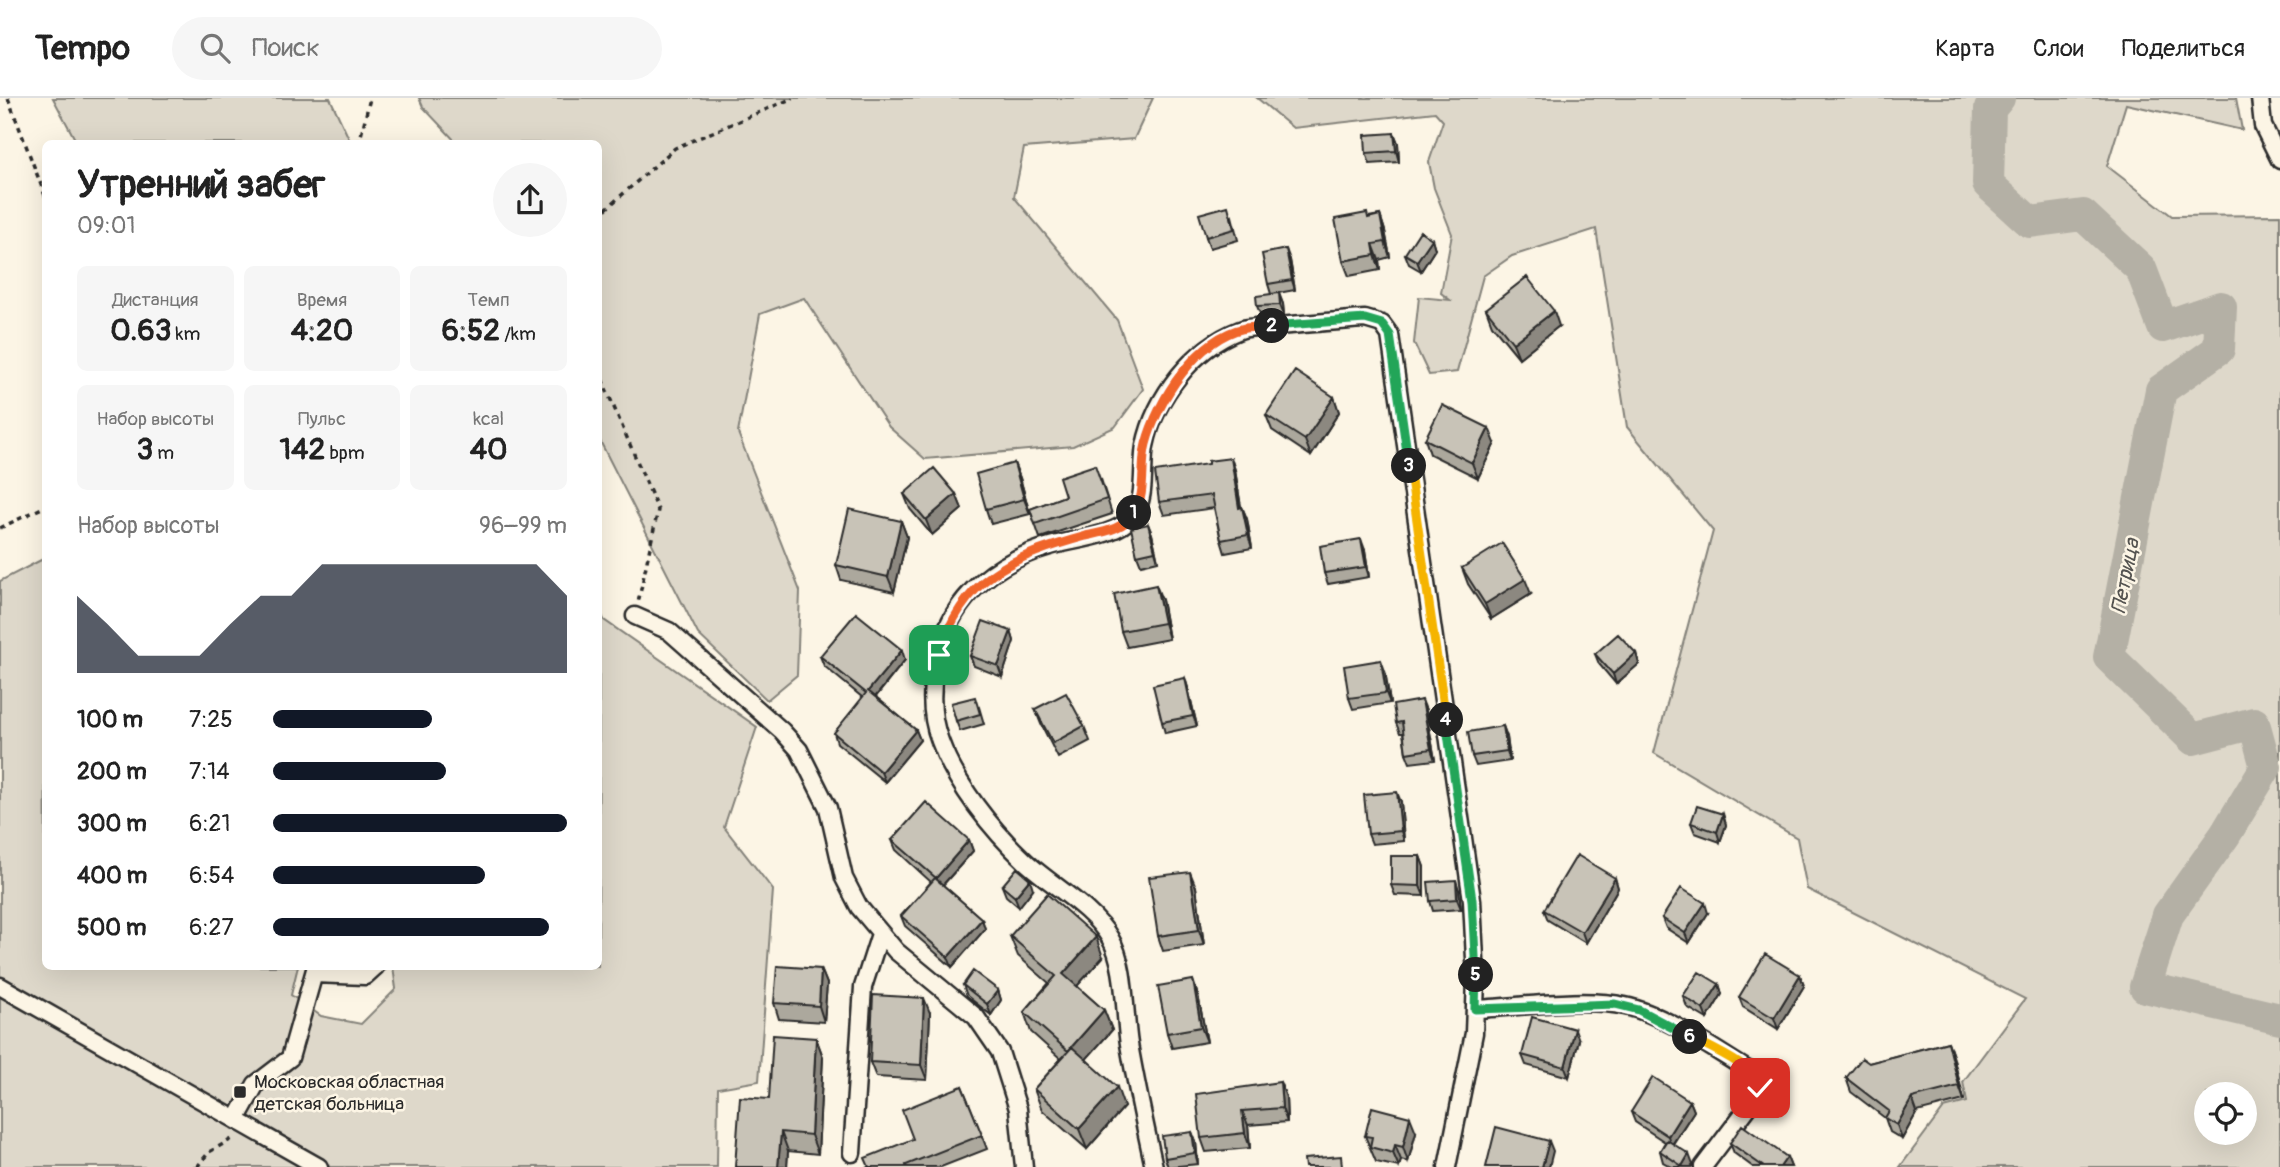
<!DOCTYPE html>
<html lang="ru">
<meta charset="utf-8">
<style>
:root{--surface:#fff;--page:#f6f6f6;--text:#222;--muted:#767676;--line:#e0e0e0;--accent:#111827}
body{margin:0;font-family:Pangolin,sans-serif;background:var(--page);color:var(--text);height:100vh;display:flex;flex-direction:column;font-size:26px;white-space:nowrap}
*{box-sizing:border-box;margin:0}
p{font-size:23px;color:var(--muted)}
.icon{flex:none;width:38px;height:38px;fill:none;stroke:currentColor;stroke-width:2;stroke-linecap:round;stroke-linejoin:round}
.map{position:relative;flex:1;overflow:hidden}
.side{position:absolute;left:42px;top:42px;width:560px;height:830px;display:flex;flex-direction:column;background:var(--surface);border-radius:10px;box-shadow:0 7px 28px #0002}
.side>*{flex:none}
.fabs{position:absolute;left:2194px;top:984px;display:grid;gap:14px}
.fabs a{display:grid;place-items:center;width:63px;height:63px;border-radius:50%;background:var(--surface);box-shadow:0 7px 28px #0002;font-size:35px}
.pin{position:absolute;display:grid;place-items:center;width:60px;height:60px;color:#fff;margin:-30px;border-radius:14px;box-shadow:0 4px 10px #0006}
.km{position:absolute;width:35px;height:35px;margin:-18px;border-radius:50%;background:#222;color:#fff;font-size:19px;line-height:35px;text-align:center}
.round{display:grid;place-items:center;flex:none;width:74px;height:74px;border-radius:37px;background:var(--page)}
.headline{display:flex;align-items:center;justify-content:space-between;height:119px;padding:0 35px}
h1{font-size:38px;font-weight:800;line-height:52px}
.figures{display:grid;grid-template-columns:repeat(3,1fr);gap:10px;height:119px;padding:7px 35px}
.figures div{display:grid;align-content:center;border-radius:10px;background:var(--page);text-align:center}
.figures b{font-size:30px;font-weight:800}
.figures small{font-size:19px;font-weight:400}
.figures p{font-size:19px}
.chart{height:196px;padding:14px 35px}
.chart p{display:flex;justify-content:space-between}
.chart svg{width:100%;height:126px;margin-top:7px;fill:var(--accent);opacity:.7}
ul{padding:0 35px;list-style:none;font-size:23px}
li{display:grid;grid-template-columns:112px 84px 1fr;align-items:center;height:52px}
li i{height:18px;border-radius:9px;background:var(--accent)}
header{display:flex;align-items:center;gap:42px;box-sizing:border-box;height:98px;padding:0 35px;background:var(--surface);border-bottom:2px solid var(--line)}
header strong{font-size:33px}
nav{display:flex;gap:38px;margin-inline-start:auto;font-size:24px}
.search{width:490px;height:63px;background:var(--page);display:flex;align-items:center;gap:18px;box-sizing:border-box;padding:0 24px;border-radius:38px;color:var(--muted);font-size:26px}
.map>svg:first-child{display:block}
.green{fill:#ded8ca;stroke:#84827a;stroke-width:2;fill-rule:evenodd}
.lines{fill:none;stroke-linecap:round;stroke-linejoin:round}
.river{stroke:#b4b0a5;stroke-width:32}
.minor-casing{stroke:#2b2b2b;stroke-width:21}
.path{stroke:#2b2b2b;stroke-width:3.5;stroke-dasharray:5 5;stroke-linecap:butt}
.minor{stroke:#fcf5e5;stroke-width:16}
.wall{fill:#aca89d;stroke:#2b2b2b;stroke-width:2}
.shaded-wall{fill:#8c8880;stroke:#2b2b2b;stroke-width:2}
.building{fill:#c8c3b7;stroke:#2b2b2b;stroke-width:2}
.split-1-casing{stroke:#fff;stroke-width:14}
.split-2-casing{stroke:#fff;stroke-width:14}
.split-3-casing{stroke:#fff;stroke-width:14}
.split-4-casing{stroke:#fff;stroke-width:14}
.split-5-casing{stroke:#fff;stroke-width:14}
.split-6-casing{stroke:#fff;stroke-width:14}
.split-7-casing{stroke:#fff;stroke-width:14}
.split-1{stroke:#f0652b;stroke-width:9}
.split-2{stroke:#f0652b;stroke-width:9}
.split-3{stroke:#22a559;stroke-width:9}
.split-4{stroke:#f5b400;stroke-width:9}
.split-5{stroke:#22a559;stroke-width:9}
.split-6{stroke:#22a559;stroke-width:9}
.split-7{stroke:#f5b400;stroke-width:9}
.poi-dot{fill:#2b2b2b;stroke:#fcf5e5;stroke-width:2.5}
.labels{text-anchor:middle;stroke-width:5;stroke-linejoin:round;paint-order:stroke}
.poi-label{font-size:19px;fill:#2b2b2b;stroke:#fcf5e5;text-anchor:start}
.water-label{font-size:21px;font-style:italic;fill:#545350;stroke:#fcf5e5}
</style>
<header>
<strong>Tempo</strong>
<div class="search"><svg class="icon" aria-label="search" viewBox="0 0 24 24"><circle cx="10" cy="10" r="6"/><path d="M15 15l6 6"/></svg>Поиск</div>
<nav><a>Карта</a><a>Слои</a><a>Поделиться</a></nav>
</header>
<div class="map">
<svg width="2280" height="1069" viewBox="0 0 2280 1069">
<rect width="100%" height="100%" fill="#fcf5e5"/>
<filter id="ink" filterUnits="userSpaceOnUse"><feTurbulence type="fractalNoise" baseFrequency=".0143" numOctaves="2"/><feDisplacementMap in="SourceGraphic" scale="14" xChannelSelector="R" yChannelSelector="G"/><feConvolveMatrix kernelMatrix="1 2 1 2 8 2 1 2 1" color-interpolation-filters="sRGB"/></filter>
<g filter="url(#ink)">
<path class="green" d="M53,0H330L351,45H77Z
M419,0H1153L1134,41L1024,50L1014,99L1117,222L1143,291L1115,329L1073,348L925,361L889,329L804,200L760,216L738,335L800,493L797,577L767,602L698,536L599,341L598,46L457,45L423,9Z
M1257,0H2236L2242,32L2126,6L2107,68L2172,118L2280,117V1069H1900L1944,1010L1967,1004L1963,984L2025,901L1807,791L1797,740L1654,655L1713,433L1627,329L1596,131L1512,158L1483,178L1457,274L1429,277L1414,245L1419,199L1450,202L1441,195L1452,136L1434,90L1429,64L1443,23L1435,14L1293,30ZM2207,996H2245V1034H2207Z
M45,460L46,868H298L291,897L321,918L361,926L396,891L393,868H598L599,511L604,522L757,629L724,729L773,792L759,983L718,990L717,1069H0V483Z"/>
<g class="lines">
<path class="river" d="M1999,0L1990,11L1988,86L2030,124L2083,117L2141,171L2163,229L2221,209L2219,251L2161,292L2109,559L2193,641L2254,625L2266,669L2225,737L2168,817L2145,889L2280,921"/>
<g class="minor-casing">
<path id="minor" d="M2260,0L2263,28L2280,62
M635,518L669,533L782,633L799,652L828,710L844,780L859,809L896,853L976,919L1000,954L1018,1011L1024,1069
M314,876L365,878L376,868
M0,888L319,1069
M1475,911C1519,909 1584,899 1625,908C1664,916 1713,951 1748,972L1760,985L1759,995L1703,1069
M236,1022L256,986L290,960L316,868
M852,1055L863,889L880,836
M1154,1069C1145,1028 1136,987 1129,946C1124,915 1126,866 1110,840C1092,809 1052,788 1026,764C992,732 956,687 940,643C923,600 936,536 965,501C986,475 1018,457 1050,448C1074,441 1116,439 1133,418C1147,400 1141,370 1145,348C1155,299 1193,250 1240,232C1250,228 1264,229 1276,228C1305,226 1335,223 1365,221L1382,226L1390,237L1472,802L1476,881L1474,935L1447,1069"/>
</g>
<path class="path" d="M8,0L46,100
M359,46L370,0
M598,118L675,50L793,0
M598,272L658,412L638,505
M0,430L46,408
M197,1069L209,1054L234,1040"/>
<use href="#minor" class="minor"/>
</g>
<path class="wall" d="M1394,35L1398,45L1399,64L1370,66L1366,55Z
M1380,117L1385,133L1390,159L1379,162L1380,172L1349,178L1343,163L1369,119Z
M1232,118L1238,142L1210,150L1206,139Z
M1432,141L1435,151L1421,173L1409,166L1405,156Z
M1290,162L1295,192L1278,195L1283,206L1284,217L1261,218L1257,208L1271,196L1268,186Z
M1486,211L1559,228L1519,260L1492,227Z
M1334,299L1339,314L1311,358L1272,332L1266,317Z
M1425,341L1495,345L1478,380L1430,356Z
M1231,360L1235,372L1241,409H1242L1247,421L1252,450L1225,455L1221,442L1214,410L1164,417L1159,404L1208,366Z
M1014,365L1020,380L1030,416L991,426L986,411Z
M1101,381L1112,416L1040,440L1030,411L1065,398Z
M904,396H956L962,411L932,437L910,411Z
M901,423L907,439L894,494L841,482L836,467Z
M1148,426L1152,436L1158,463L1141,467L1137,457Z
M1365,452L1369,479L1328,486L1324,475Z
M1462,470L1531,496L1491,521L1468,486Z
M1162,502L1169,541L1127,549L1121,533Z
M1011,533L1014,543L1002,579L974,568L970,558Z
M1636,555L1639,566L1616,586L1599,566L1595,556Z
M820,558L905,562L876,599L916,632L920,642L885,684L837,645L834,635L863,600L824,568Z
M1385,573L1390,605L1353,611L1349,600Z
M1185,580L1188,590L1197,628L1165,635L1162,624Z
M979,609L984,626L960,633L956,623Z
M1035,611L1084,628L1090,643L1058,660L1041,626Z
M1426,612L1435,662L1410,665L1406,655L1403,635H1400L1396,625Z
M1503,628L1507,639L1510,663L1476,668L1472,658Z
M1401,704L1404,743L1372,746L1368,736Z
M1723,716L1726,727L1720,744L1695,735L1691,725Z
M892,742H969L973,753L943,787L982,821L985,831L952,869L905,828L901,818L931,784L896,752Z
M1420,758L1424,769V798L1395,797L1391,787Z
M1615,780L1618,790L1586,845L1548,822L1544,812Z
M1002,788L1033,791L1019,809L1006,798Z
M1196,789L1204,847L1163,853L1158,838Z
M1459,792L1461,811L1433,813L1430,803Z
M1708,815L1689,845L1666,830L1662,820Z
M1010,838L1103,859L1077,888L1104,912L1112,932L1086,961L1124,1009L1087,1051L1042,1012L1034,991L1061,961L1031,934L1024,914L1049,885L1018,858Z
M821,871L827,886L824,924L779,921L774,905Z
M1800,877L1804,888L1778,931L1743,909L1739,899Z
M1719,886L1722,896L1707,921L1687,909L1683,898Z
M963,887L998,892L1001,902L991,917L967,898Z
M1198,897L1207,944L1172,950L1167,935Z
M930,915L927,982L876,979L870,964Z
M816,940L823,959L818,1056L788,1053L787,1069L769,1001Z
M1579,942L1569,979L1526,967L1522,957Z
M1948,944L1953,958L1964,1002L1917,1014L1902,1041L1890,1034L1885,1020L1851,994L1846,980L1869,965Z
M1280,984L1286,999L1287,1024L1248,1027L1250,1050L1206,1054L1201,1040Z
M962,988L987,1051L941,1069H868L913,1041Z
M1690,1003L1694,1013L1673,1046L1693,1067L1691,1069H1672L1663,1064L1660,1053L1665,1044L1635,1024L1631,1014Z
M1192,1034L1196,1044L1198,1066L1168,1069L1165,1060Z
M1416,1034L1408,1064L1401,1062L1399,1069L1376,1064L1365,1038Z
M1730,1045L1787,1059L1791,1069H1753L1734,1055Z"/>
<path class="shaded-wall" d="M1394,35L1398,45L1399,64L1396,53Z
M1380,117L1385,133L1390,159L1385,144Z
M1432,141L1435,151L1421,173L1417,163Z
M1373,146L1379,162L1380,172L1375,157Z
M1286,151L1290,162L1295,192L1292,182Z
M1279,195L1283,206L1284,217L1280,207Z
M1554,213L1559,228L1519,260L1513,245Z
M1334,299L1339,314L1311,358L1305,342Z
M1489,330L1495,345L1478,380L1472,365Z
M1231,360L1235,372L1243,422L1239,410Z
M1014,365L1020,380L1030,416L1024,401Z
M956,396L962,411L932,437L926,422Z
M1242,409L1247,421L1252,450L1248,437Z
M901,423L907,439L894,494L888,479Z
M1148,426L1152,436L1158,463L1155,453Z
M1361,441L1365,452L1369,479L1366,469Z
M1525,481L1531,496L1491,521L1485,506Z
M1156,487L1162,502L1169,541L1164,525Z
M1011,533L1014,543L1002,579L998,568Z
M902,552L905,562L872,603L868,593Z
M1636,555L1639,566L1616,586L1613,576Z
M1381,562L1385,573L1390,605L1386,595Z
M1185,580L1188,590L1197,628L1193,618Z
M1422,602L1426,612L1435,662L1431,651Z
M1503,628L1507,639L1510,663L1507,653Z
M916,632L920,642L885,684L881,674Z
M1397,694L1401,704L1404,743L1401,733Z
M1723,716L1726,727L1720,744L1717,734Z
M969,742L973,753L939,791L936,780Z
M1420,758L1424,769V798L1420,788Z
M1190,774L1196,789L1204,847L1199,832Z
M1615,780L1618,790L1586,845L1582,834Z
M1030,781L1033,791L1019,809L1015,799Z
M1456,782L1459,792L1461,811L1457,801Z
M1705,805L1708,815L1689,845L1685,835Z
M982,821L985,831L952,869L948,859Z
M1096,839L1103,859L1070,896L1063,876Z
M821,871L827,886L824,924L819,908Z
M1800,877L1804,888L1778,931L1774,920Z
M1193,882L1198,897L1207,944L1201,929Z
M1719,886L1722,896L1707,921L1703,911Z
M998,892L1001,902L991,917L987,906Z
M924,900L930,915L927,982L921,967Z
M1104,912L1112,932L1075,974L1068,953Z
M1575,931L1579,942L1569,979L1565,969Z
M816,940L823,959L818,1056L811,1037Z
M1948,944L1953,958L1964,1002L1959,988Z
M1280,984L1286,999L1287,1024L1282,1010Z
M1117,989L1124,1009L1087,1051L1079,1031Z
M1912,1000L1917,1014L1902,1041L1897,1027Z
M1690,1003L1694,1013L1671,1048L1668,1038Z
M1242,1013L1248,1027L1250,1050L1245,1035Z
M1410,1019L1416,1034L1408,1064L1403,1049Z
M781,1034L788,1053L787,1069H778Z
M1192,1034L1196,1044L1198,1066L1195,1055Z
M1549,1043L1553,1053L1549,1069H1542Z
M1395,1047L1401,1062L1399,1069L1393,1055Z
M1689,1056L1693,1067L1691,1069H1682V1068Z
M1787,1059L1791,1069H1780Z"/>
<path class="building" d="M1394,35L1396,53L1366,55L1365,37Z
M1228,108L1234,131L1206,139L1199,116Z
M1367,115L1368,120L1380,117L1385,144L1373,146L1375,157L1343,163L1335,121Z
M1420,133L1432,141L1417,163L1405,156Z
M1286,151L1292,182L1268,186L1262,156Z
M1527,179L1554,213L1513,245L1486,211Z
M1279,195L1280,207L1257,208L1256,198Z
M1295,273L1334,299L1305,342L1266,317Z
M1442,307L1489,330L1472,365L1425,341Z
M1231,360L1239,410L1242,409L1248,437L1221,442L1212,397L1159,404L1155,374L1208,366V363Z
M1014,365L1024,401L986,411L976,376Z
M1095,367L1107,401L1035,426L1030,411L1065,398L1059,379Z
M934,370L956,396L926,422L904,396Z
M849,411L901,423L888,479L836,467Z
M1148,426L1155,453L1137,457L1131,430Z
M1361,441L1366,469L1324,475L1320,448Z
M1502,445L1525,481L1485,506L1462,470Z
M1156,487L1164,525L1121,533L1114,496Z
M856,515L902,552L868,593L916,632L881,674L834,635L866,595L820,558Z
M983,523L1011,533L998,568L970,558Z
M1618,536L1636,555L1613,576L1595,556Z
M1381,562L1386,595L1349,600L1344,568Z
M1185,580L1193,618L1162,624L1153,587Z
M1066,595L1084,628L1053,645L1035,611Z
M975,599L980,616L956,623L951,605Z
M1422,602L1431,651L1406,655L1402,624L1396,625L1393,607Z
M1503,628L1507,653L1472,658L1468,634Z
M1397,694L1401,733L1368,736L1364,697Z
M926,704L969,742L936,780L892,742Z
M1697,708L1723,716L1717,734L1691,725Z
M1577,757L1615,780L1582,834L1544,812Z
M1391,758H1420V788L1391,787Z
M1017,770L1030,781L1015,799L1002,788Z
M1190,774L1199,832L1158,838L1149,779Z
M935,780L982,821L948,859L901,818Z
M1456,782L1457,801L1430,803L1428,784Z
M1681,790L1705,805L1685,835L1662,820Z
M1047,796L1096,839L1063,876L1104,912L1068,953L1024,914L1056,878L1010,838Z
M1765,856L1800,877L1774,920L1739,899Z
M777,868L821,871L819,908L774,905Z
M973,873L998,892L987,906L963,887Z
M1699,874L1719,886L1703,911L1683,898Z
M1193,882L1201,929L1167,935L1158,888Z
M873,897L924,900L921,967L870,964Z
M1532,919L1575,931L1565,969L1522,957Z
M773,937L816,940L811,1037L781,1034L778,1069H735L740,999L769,1001Z
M1948,944L1959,988L1912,1000L1897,1027L1885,1020L1889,1013L1846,980L1862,960L1869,965Z
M1072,949L1117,989L1079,1031L1034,991Z
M1653,979L1690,1003L1668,1038L1631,1014Z
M1280,984L1282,1010L1242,1013L1245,1035L1201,1040L1196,996Z
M962,988L982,1037L906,1067L907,1069H869L865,1060L913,1041L902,1012Z
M1372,1009L1410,1019L1403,1049L1395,1047L1393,1055L1370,1049L1372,1039L1365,1038Z
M1742,1027L1787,1059L1780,1069H1764L1730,1045Z
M1496,1029L1549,1043L1542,1069H1486Z
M1192,1034L1195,1055L1165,1060L1162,1038Z
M1667,1042L1689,1056L1682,1068L1660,1053Z
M1341,1058L1342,1069H1305L1304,1061Z"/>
</g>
<g class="lines" filter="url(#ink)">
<g class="split-1-casing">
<path id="split-1" d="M939,557C962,479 1013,458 1086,438C1104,434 1124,431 1134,415"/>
</g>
<g class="split-2-casing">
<path id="split-2" d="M1134,415C1147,396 1140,368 1146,346C1157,303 1197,240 1245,230C1254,229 1263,229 1272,228"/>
</g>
<g class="split-3-casing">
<path id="split-3" d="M1272,228L1365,221L1382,226L1390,237L1409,368"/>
</g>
<g class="split-4-casing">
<path id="split-4" d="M1409,368L1446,622"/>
</g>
<g class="split-5-casing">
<path id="split-5" d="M1446,622L1472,802L1476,877"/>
</g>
<g class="split-6-casing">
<path id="split-6" d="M1476,877L1475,911L1615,906L1639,912L1690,939"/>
</g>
<g class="split-7-casing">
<path id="split-7" d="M1690,939C1708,949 1757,969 1760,990"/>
</g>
<use href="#split-1" class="split-1"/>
<use href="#split-2" class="split-2"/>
<use href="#split-3" class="split-3"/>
<use href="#split-4" class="split-4"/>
<use href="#split-5" class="split-5"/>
<use href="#split-6" class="split-6"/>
<use href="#split-7" class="split-7"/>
</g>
<rect class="poi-dot" x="233" y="987" width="14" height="14" rx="3.5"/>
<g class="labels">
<g class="poi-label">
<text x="254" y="990">Московская областная<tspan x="254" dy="22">детская больница</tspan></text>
</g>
<g class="water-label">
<text transform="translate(2125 478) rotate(-79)" y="7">Петрица</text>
</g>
</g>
</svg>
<div class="fabs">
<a><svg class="icon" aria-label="locate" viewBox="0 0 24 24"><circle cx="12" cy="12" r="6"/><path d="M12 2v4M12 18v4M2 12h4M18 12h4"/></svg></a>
</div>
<div class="pin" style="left:939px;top:557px;background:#1e9e55"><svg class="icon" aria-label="arrive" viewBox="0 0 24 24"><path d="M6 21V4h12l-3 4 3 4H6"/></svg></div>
<div class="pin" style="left:1760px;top:990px;background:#d93025"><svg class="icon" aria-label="check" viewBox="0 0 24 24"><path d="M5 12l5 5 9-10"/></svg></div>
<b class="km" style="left:1134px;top:415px">1</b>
<b class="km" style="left:1272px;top:228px">2</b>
<b class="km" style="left:1409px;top:368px">3</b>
<b class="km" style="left:1446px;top:622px">4</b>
<b class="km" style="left:1476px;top:877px">5</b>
<b class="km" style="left:1690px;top:939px">6</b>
<section class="side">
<div class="headline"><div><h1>Утренний забег</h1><p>09:01</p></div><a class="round"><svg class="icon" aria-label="share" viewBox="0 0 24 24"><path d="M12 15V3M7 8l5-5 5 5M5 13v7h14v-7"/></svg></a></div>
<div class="figures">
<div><p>Дистанция</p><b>0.63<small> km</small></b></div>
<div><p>Время</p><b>4:20</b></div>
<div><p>Темп</p><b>6:52<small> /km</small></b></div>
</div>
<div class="figures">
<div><p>Набор высоты</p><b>3<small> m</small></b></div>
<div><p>Пульс</p><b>142<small> bpm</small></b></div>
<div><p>kcal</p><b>40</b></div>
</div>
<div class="chart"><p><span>Набор высоты</span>96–99 m</p>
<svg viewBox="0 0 160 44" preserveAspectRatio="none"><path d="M0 44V17L10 27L20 38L30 38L40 38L50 27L60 17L70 17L80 6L90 6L100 6L110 6L120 6L130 6L140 6L150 6L160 17V44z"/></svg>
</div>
<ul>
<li><b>100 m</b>7:25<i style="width:54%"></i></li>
<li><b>200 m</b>7:14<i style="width:59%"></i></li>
<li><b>300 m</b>6:21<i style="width:100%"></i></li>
<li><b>400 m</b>6:54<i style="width:72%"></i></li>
<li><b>500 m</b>6:27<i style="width:94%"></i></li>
</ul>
</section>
</div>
